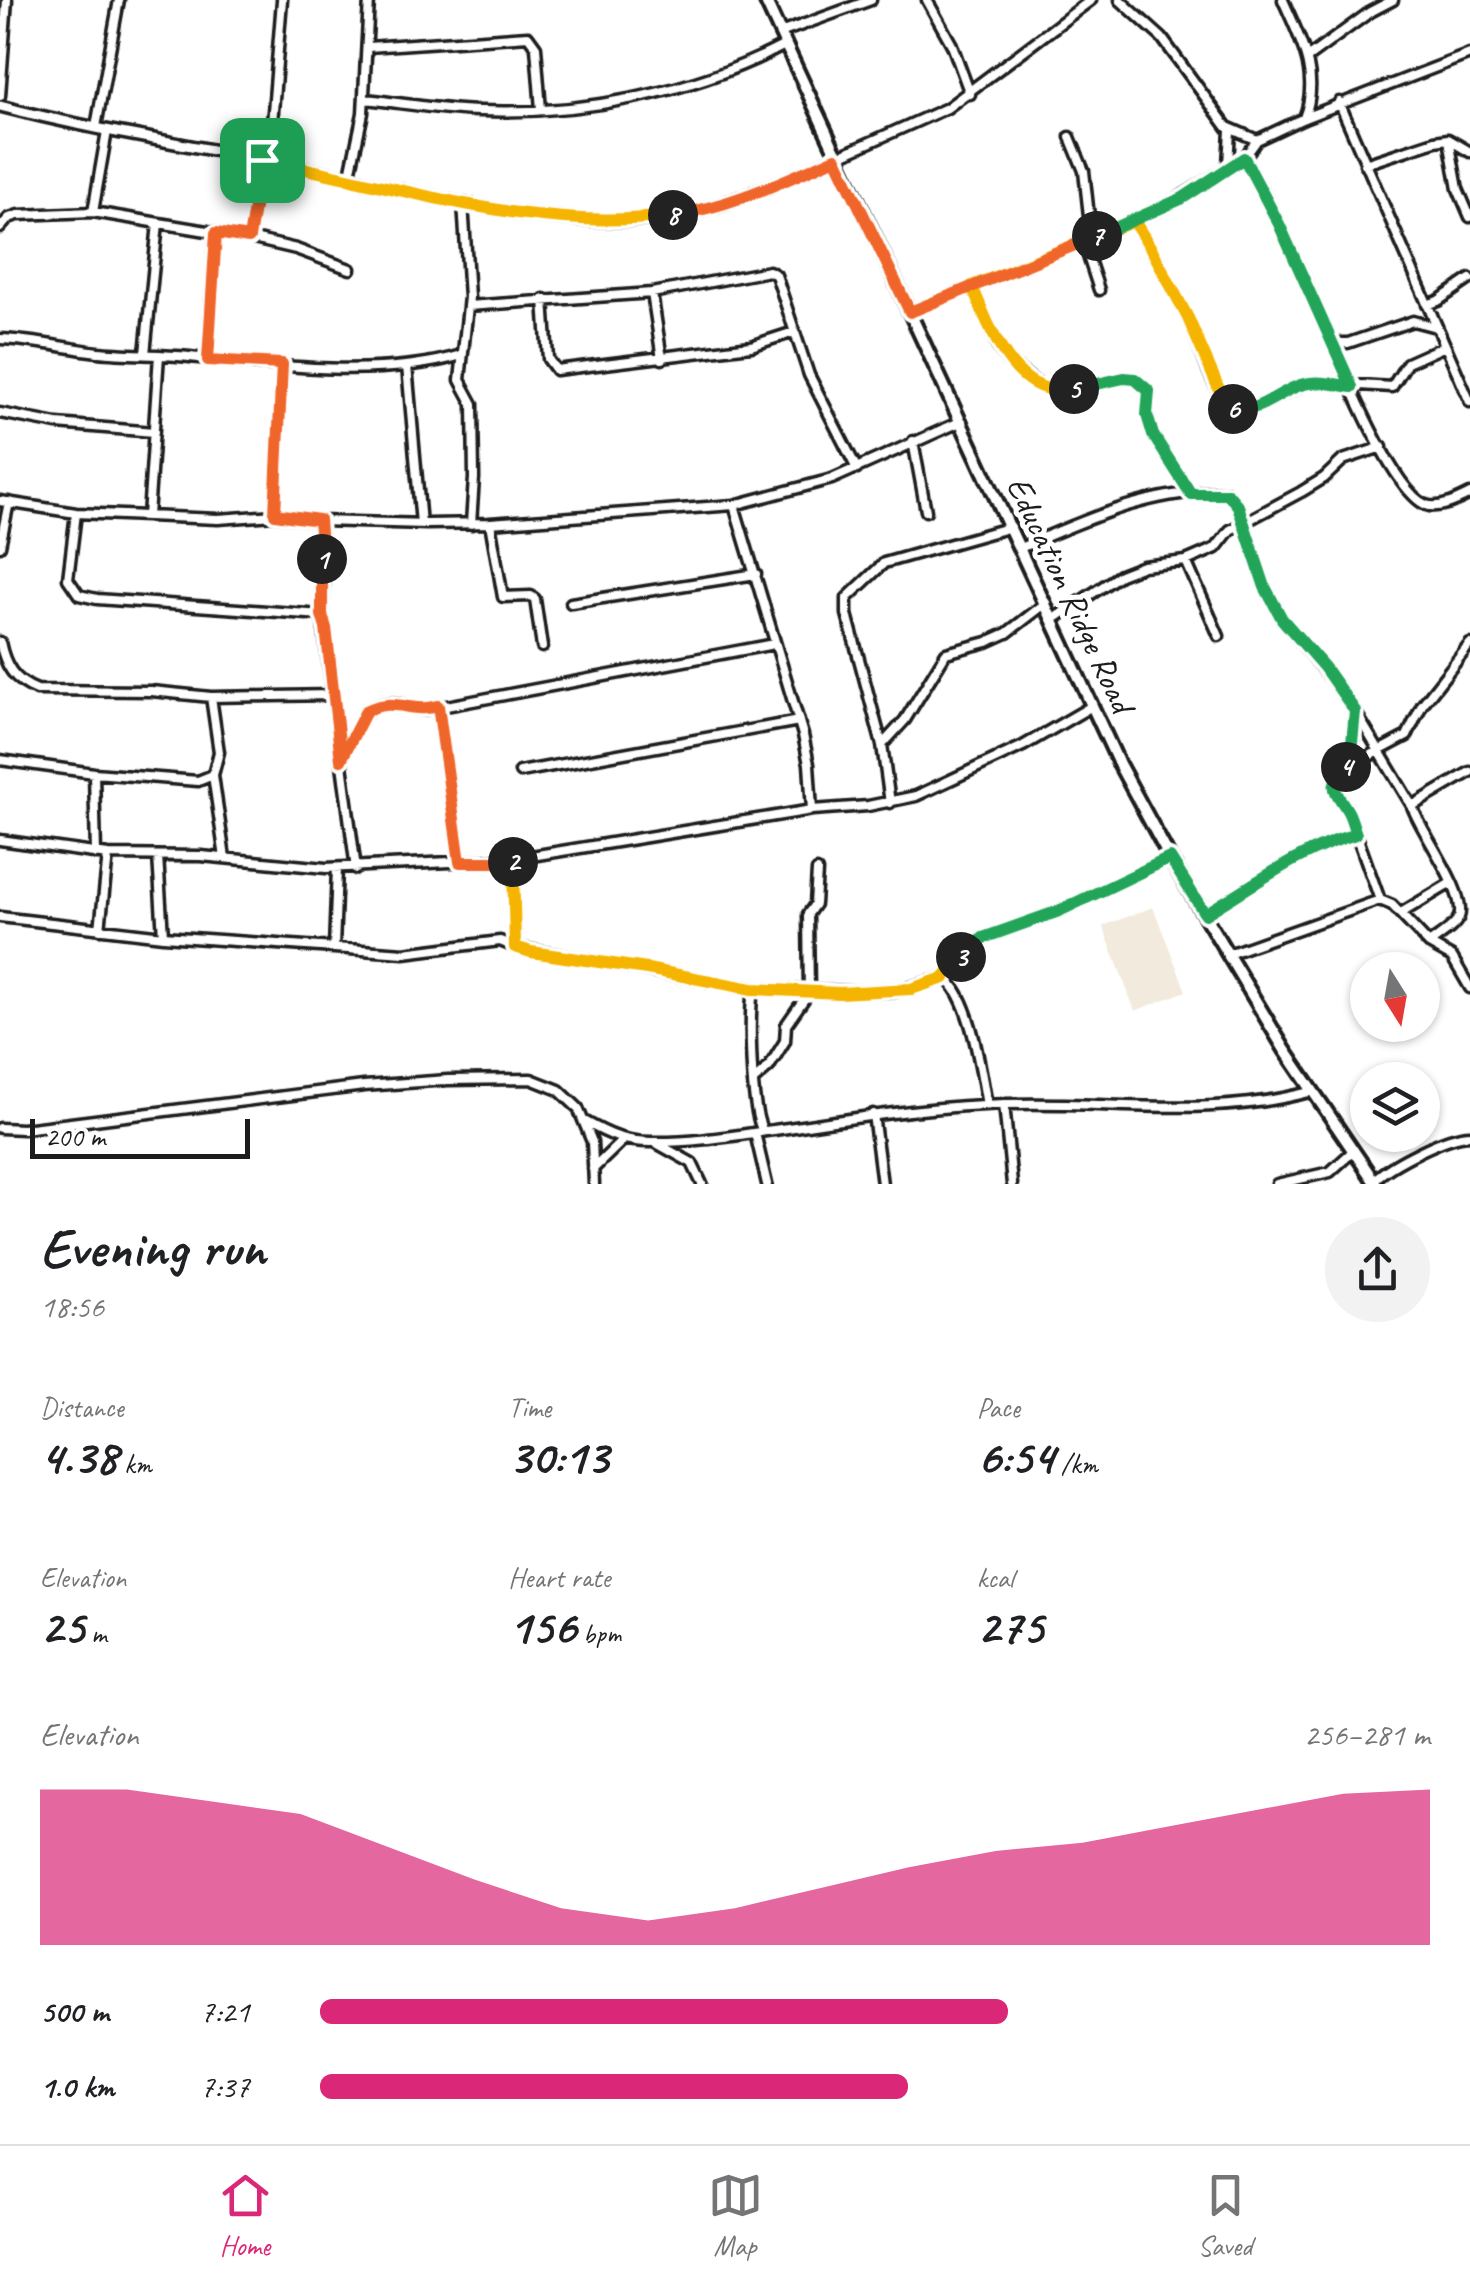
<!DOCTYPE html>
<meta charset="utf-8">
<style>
:root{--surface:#fff;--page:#f2f2f2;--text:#202124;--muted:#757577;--line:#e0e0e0;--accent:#db2777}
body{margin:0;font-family:Caveat,sans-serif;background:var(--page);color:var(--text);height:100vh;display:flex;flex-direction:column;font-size:38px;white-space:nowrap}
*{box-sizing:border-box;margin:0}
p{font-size:32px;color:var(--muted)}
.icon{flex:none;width:55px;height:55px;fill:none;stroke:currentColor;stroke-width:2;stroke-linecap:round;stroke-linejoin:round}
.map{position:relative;height:1184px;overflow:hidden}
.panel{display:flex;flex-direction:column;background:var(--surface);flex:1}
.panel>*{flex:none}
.needle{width:65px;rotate:169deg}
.fabs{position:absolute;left:1350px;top:952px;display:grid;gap:20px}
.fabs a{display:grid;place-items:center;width:90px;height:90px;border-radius:50%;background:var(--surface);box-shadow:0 2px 8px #0004;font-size:50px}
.scale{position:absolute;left:30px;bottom:25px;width:220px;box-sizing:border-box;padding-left:10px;border:5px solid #1c1c1c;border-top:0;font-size:28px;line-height:35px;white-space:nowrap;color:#1c1c1c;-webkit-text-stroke:8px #fff;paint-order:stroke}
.pin{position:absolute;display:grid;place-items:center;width:85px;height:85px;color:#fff;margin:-42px;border-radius:20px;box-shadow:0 5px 15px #0006}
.km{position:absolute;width:50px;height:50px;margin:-25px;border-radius:50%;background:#222;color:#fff;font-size:28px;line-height:50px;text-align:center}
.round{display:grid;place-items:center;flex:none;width:105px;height:105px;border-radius:52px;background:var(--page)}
.headline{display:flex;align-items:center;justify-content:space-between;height:170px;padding:0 40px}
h1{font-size:55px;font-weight:600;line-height:75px}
.stats{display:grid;grid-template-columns:repeat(3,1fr);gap:15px;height:170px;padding:10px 40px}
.stats div{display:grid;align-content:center}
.stats b{font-size:50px;font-weight:600}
.stats small{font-size:28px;font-weight:400}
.stats p{font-size:28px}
.chart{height:280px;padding:20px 40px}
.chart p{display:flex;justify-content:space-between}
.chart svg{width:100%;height:180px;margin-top:10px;fill:var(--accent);opacity:.7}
ul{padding:0 40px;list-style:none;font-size:32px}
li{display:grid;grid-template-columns:160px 120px 1fr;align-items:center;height:75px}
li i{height:25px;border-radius:12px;background:var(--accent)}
.tabs{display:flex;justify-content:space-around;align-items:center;height:140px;border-top:2px solid var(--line);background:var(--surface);font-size:28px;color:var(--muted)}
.tabs a{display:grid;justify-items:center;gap:5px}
.tabs .selected{color:var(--accent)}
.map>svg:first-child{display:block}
.built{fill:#f2eadc}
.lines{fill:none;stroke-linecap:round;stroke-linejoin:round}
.minor-casing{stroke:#1c1c1c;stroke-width:15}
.tertiary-casing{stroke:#1c1c1c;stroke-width:16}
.secondary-casing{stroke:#1c1c1c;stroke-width:18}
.minor{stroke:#fff;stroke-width:8}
.tertiary{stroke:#fff;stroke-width:9}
.secondary{stroke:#fff;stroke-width:10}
.split-1-casing{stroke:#fff;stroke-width:20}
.split-2-casing{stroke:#fff;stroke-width:20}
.split-3-casing{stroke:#fff;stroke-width:20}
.split-4-casing{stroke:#fff;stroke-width:20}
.split-5-casing{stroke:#fff;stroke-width:20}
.split-6-casing{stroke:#fff;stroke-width:20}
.split-7-casing{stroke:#fff;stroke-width:20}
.split-8-casing{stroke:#fff;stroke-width:20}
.split-9-casing{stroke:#fff;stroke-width:20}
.split-1{stroke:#f0652b;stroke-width:12}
.split-2{stroke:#f0652b;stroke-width:12}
.split-3{stroke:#f5b400;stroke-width:12}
.split-4{stroke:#22a559;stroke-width:12}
.split-5{stroke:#22a559;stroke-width:12}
.split-6{stroke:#f5b400;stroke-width:12}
.split-7{stroke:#22a559;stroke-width:12}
.split-8{stroke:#f0652b;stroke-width:12}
.split-9{stroke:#f5b400;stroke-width:12}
.labels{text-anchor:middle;stroke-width:10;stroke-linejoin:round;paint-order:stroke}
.street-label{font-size:35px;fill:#1c1c1c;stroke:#fff}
</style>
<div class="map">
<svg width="1470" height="1184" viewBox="0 0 1470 1184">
<rect width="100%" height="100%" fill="#fff"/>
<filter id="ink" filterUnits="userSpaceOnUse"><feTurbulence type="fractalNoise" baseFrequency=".01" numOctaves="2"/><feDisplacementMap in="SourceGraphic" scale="20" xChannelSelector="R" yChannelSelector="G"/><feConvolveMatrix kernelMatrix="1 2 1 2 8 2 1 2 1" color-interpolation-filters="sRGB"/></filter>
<g filter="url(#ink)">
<path class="built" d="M1153,907L1186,991L1135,1011L1103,926Z"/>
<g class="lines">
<g class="minor-casing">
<path id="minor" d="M927,0L952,45L970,94
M1120,0L1162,38L1227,127L1257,140
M1283,0C1300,39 1321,75 1304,118
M780,33L871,0
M368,47L528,36L536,47L541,110
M1307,58L1370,12L1393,0
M0,96L7,0
M365,99C403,103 441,110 479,111C583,115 693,93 785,45
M1339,102L1470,402
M96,127L119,0
M107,131L93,212L249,238L296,249L350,269
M1070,137L1084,171L1089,216L1096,236
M1449,140L1458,189L1470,217
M837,157L947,108L1091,0
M1244,158C1268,198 1287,240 1306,282C1326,326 1386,488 1426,505C1439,510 1458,500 1470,494
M269,161L282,0
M1365,164L1435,141L1448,139L1470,152
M1228,165L1230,130
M349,179L363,113L369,0
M463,203L469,297L460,380L473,404L474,478L471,524
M1134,221C1154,252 1172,285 1188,319C1201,347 1211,391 1235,411L1245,412L1310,382L1392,387L1407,363L1445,346
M0,228L9,218L18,215L93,212
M249,238L262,160
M1083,241L1099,290
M972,286L998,347L1008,361L1043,388L1060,392L1124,378L1135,379L1149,391L1147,415L1153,435L1191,494
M652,293L662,359
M544,299L548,359L556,370L751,346L794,332
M1427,305L1438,301L1470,279
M468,306L652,293L769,271L776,275L809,375L857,469
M910,312L1159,210L1244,158L1257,140L1304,118L1470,54
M0,339C34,340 65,348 98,352C128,355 159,354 190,357C273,366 381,379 462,355
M1333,343H1348L1413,321L1436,327
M145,354L158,223
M208,359L215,233
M407,366L421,524
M0,413L57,424L154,432
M913,441L926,511
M0,501L76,513L218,519L275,515L319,521L427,524L490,523L734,505L832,479L962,421
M734,505L803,735L809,764L812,810
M76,513L68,579L79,595L97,599L322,615
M275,515L282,364
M148,516L159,355
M319,521L324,582L322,615L356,869
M490,523L503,597L531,596L535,599L542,647
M0,546L9,502
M1020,548C1080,522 1161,485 1228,493L1238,506L1265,587L1282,619L1349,701L1412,806C1420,831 1468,894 1459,917C1454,928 1439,936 1429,944
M1186,561L1219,636
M571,603L756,574
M1054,619L1120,575L1143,566L1186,561L1216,548L1230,530L1301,492L1324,478L1343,460L1382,447
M0,642C5,666 14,681 37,690L151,691L211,697L333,695
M438,706L460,862
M882,745L905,720L946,653L987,642L1007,633L1046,603
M0,760L94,773L198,781L213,775L219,752L211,697
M341,760C356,737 358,703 393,703C404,703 414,710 425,710L774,644
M1351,764L1355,714
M520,772L799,721
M94,773L96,854
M213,775L225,858
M890,803L882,745L847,614V598L884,563L1011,527
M1412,806L1470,772
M0,840L108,855L201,856L326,868L513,859L812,810L868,806L916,796L1023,746L1092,706
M158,856L163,936
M513,859L515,947L753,989L894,992L944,977L967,950L983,938L1059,911L1170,858
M1380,900L1347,808L1335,791L1334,783L1341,771L1407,736L1422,705L1470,644
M1401,913L1451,883
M1205,914C1254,885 1300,850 1356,834
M0,917L163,936L334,948L337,868
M100,929L108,855
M334,948L404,953L500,941L515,947
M1228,954L1380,900L1392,905L1429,944L1452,957L1470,988
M944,977C971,996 981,1072 987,1105
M753,989C749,1017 750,1109 763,1131
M754,1080L769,1067L785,1041L786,1025L809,992L808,914L815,904L817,871
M1004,1104L1012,1184
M873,1114L882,1184
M586,1122C609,1135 625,1142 651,1142C696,1143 743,1134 788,1128C853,1118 919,1108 985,1105C1095,1098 1205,1121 1313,1091
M0,1128L23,1129L364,1086L448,1080L531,1079L559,1090L578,1108L592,1142L594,1184
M755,1133L767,1184
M658,1144L692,1163L702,1184
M593,1169L622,1141
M1374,1180C1391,1164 1447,1135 1470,1135
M1277,1184L1330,1172L1352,1152"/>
</g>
<g class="tertiary-casing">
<path id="tertiary" d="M0,106C103,133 209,147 313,170C417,193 543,229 650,219C717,212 775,185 836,157"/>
</g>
<g class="secondary-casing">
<path id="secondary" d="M765,0L1119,764L1170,858L1285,1050L1376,1184"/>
</g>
<use href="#minor" class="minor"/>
<use href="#tertiary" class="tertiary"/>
<use href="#secondary" class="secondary"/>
</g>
</g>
<g class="lines" filter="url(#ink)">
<g class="split-1-casing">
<path id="split-1" d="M262,160L249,238L216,233L208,360L282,364L275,514L319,520L322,559"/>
</g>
<g class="split-2-casing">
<path id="split-2" d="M322,559V615L326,628L341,760L366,711C395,696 410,714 438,706L460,862H513"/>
</g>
<g class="split-3-casing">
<path id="split-3" d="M513,862L515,947L531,952L647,969L752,989L840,993L911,989L944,978L961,957"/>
</g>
<g class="split-4-casing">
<path id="split-4" d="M961,957L983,938L1059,911L1170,858L1205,914C1254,885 1300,850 1356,834C1353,826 1351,816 1347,810C1336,791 1326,787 1346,767"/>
</g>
<g class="split-5-casing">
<path id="split-5" d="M1074,389L1124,378L1135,379L1149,391L1147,415L1153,435L1191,494H1228L1238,506L1265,587L1282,619L1324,667L1355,711L1350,764L1346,767"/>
</g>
<g class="split-6-casing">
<path id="split-6" d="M1074,389C1015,402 990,328 972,286L1134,221L1152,250L1188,318L1222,396L1233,409"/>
</g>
<g class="split-7-casing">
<path id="split-7" d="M1097,236L1183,198L1244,158L1279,224L1352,387C1338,385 1324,381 1310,383C1283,386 1259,416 1233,409"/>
</g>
<g class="split-8-casing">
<path id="split-8" d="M673,215C731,207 783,181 836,158L910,312L1097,236"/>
</g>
<g class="split-9-casing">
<path id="split-9" d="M262,160C397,185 535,235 673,215"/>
</g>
<use href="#split-1" class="split-1"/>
<use href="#split-2" class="split-2"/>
<use href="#split-3" class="split-3"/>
<use href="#split-4" class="split-4"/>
<use href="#split-5" class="split-5"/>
<use href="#split-6" class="split-6"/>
<use href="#split-7" class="split-7"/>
<use href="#split-8" class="split-8"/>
<use href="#split-9" class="split-9"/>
</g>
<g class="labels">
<g class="street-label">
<text transform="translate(1071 594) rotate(65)" y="12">Education Ridge Road</text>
</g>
</g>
</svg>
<div class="fabs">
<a><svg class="needle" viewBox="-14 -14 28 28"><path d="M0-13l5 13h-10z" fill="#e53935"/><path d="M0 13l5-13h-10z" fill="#757577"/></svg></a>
<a><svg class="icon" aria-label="layers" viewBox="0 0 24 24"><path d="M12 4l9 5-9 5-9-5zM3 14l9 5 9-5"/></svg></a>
</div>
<div class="scale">200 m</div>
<div class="pin" style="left:262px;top:160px;background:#1e9e55"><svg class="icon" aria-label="arrive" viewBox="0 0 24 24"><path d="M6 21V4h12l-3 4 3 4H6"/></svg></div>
<b class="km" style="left:322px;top:559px">1</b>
<b class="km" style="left:513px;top:862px">2</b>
<b class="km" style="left:961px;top:957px">3</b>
<b class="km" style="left:1346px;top:767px">4</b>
<b class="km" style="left:1074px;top:389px">5</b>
<b class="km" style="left:1233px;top:409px">6</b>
<b class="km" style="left:1097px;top:236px">7</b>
<b class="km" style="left:673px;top:215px">8</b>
</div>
<section class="panel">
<div class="headline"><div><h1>Evening run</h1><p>18:56</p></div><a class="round"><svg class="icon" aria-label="share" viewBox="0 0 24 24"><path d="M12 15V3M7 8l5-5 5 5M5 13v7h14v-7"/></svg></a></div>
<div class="stats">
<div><p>Distance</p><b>4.38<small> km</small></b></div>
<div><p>Time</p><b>30:13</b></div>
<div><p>Pace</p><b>6:54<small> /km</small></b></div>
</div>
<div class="stats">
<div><p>Elevation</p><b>25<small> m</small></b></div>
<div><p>Heart rate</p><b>156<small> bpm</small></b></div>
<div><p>kcal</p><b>275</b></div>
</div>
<div class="chart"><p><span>Elevation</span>256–281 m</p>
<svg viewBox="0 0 160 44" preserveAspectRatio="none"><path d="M0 44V6L10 6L20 9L30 12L40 20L50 28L60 35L70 38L80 35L90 30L100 25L110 21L120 19L130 15L140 11L150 7L160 6V44z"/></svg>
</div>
<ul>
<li><b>500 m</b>7:21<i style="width:62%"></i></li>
<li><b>1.0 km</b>7:37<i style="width:53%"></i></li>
</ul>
</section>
<nav class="tabs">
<a class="selected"><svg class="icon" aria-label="home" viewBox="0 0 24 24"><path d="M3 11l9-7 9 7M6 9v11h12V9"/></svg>Home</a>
<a><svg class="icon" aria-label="map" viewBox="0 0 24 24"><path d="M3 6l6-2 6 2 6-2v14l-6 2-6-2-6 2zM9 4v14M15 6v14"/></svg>Map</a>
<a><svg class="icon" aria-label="saved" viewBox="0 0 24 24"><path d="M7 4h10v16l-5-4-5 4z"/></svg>Saved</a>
</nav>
